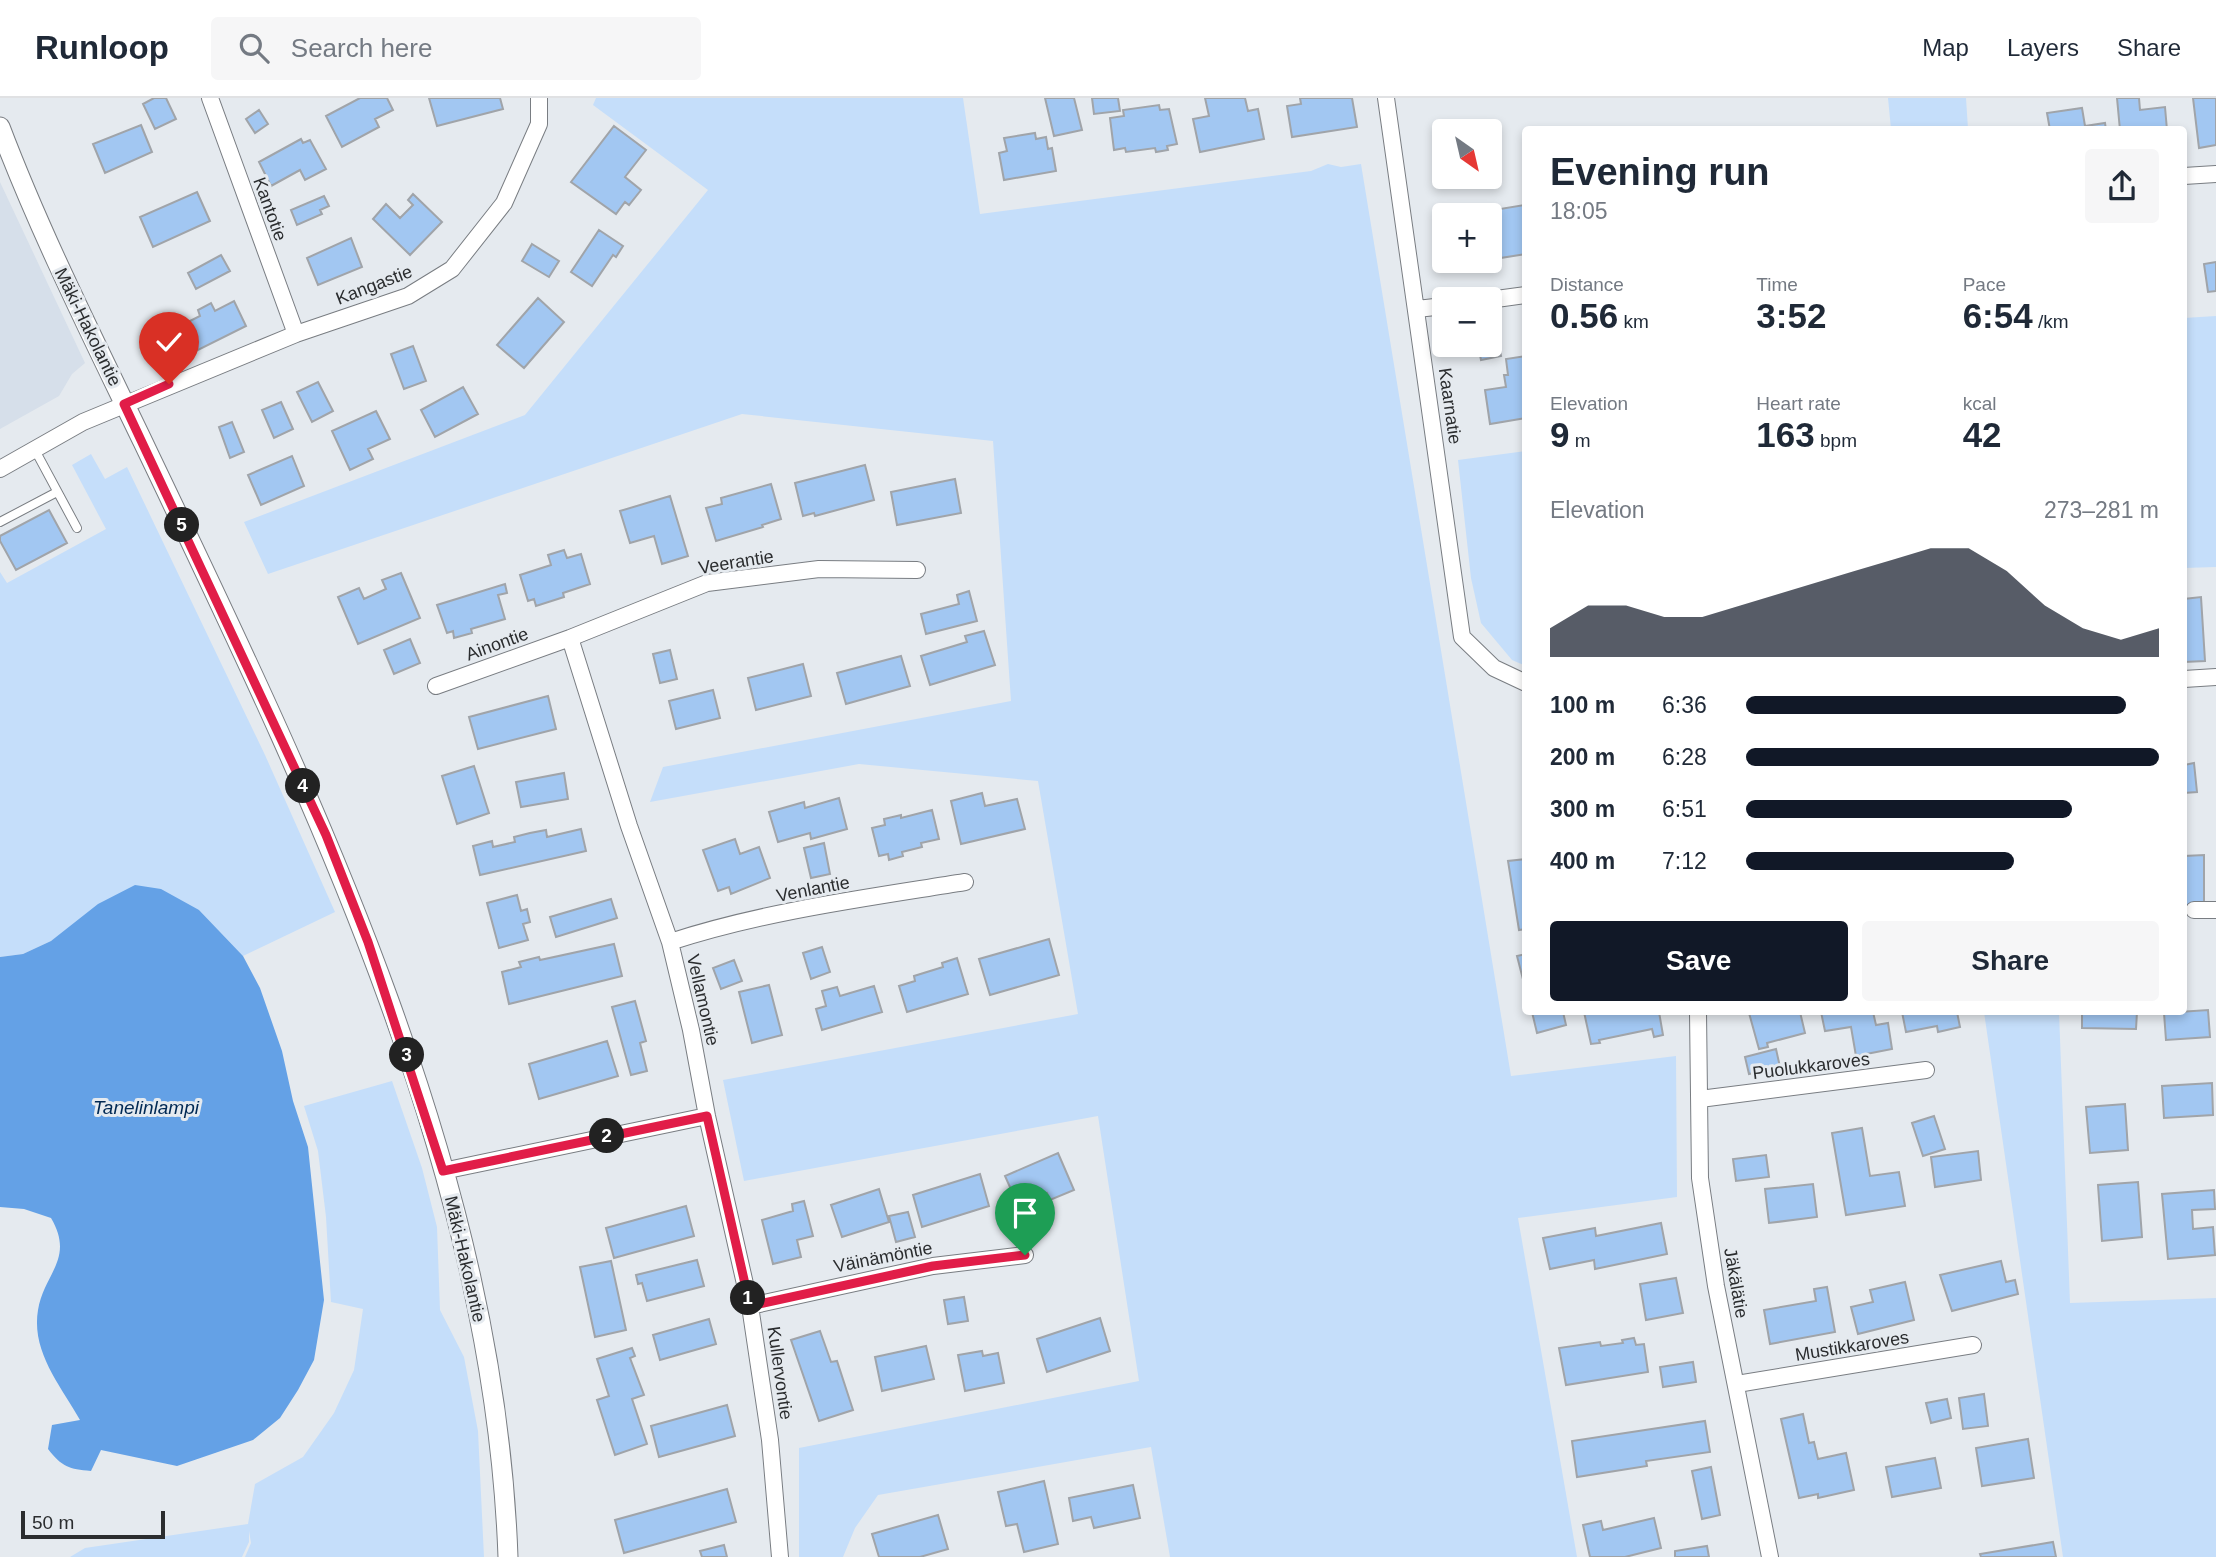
<!DOCTYPE html>
<meta charset="utf-8">
<style>
:root{--surface:#fff;--page:#f6f6f7;--text:#1f2937;--muted:#747a83;--line:#e0e1e3;--accent:#111827}
body{margin:0;font-family:Helvetica,sans-serif;background:var(--page);color:var(--text);height:100vh;display:flex;flex-direction:column;font-size:26px;white-space:nowrap}
*{box-sizing:border-box;margin:0}
p{font-size:23px;color:var(--muted)}
.icon{flex:none;width:38px;height:38px;fill:none;stroke:currentColor;stroke-width:2;stroke-linecap:round;stroke-linejoin:round}
.map{position:relative;flex:1;overflow:hidden}
.details{position:absolute;left:1522px;top:28px;width:665px;height:889px;display:flex;flex-direction:column;background:var(--surface);border-radius:7px;box-shadow:0 4px 10px #0003}
.details>*{flex:none}
.needle{width:46px;rotate:146deg}
.buttons{position:absolute;left:1432px;top:21px;display:grid;gap:14px}
.buttons a{display:grid;place-items:center;width:70px;height:70px;border-radius:7px;background:var(--surface);box-shadow:0 4px 10px #0003;font-size:35px}
.scale{position:absolute;left:21px;bottom:18px;width:144px;box-sizing:border-box;padding-left:7px;border:4px solid #2b2d2f;border-top:0;font-size:19px;line-height:24px;white-space:nowrap;color:#2b2d2f;-webkit-text-stroke:5px #e5eaef;paint-order:stroke}
.pin{position:absolute;display:grid;place-items:center;width:60px;height:60px;color:#fff;margin:-72px -30px;border-radius:50% 50% 50% 0;rotate:-45deg;box-shadow:0 0 7px #0007}
.pin .icon{rotate:45deg}
.km{position:absolute;width:35px;height:35px;margin:-18px;border-radius:50%;background:#222;color:#fff;font-size:19px;line-height:35px;text-align:center}
.round{display:grid;place-items:center;flex:none;width:74px;height:74px;border-radius:7px;background:var(--page)}
.summary{display:flex;align-items:center;justify-content:space-between;height:119px;padding:0 28px}
h1{font-size:38px;font-weight:700;line-height:52px}
.metrics{display:grid;grid-template-columns:repeat(3,1fr);gap:10px;height:119px;padding:7px 28px}
.metrics div{display:grid;align-content:center}
.metrics b{font-size:35px;font-weight:700}
.metrics small{font-size:19px;font-weight:400}
.metrics p{font-size:19px}
.chart{height:196px;padding:14px 28px}
.chart p{display:flex;justify-content:space-between}
.chart svg{width:100%;height:126px;margin-top:7px;fill:var(--accent);opacity:.7}
.cta{display:flex;gap:14px;margin-top:auto;padding:14px 28px}
.cta a{flex:1;height:80px;border-radius:7px;background:var(--accent);color:#fff;font-size:28px;font-weight:700;line-height:80px;text-align:center}
.cta a+a{background:var(--page);color:var(--text)}
ul{padding:0 28px;list-style:none;font-size:23px}
li{display:grid;grid-template-columns:112px 84px 1fr;align-items:center;height:52px}
li i{height:18px;border-radius:9px;background:var(--accent)}
header{display:flex;align-items:center;gap:42px;box-sizing:border-box;height:98px;padding:0 35px;background:var(--surface);border-bottom:2px solid var(--line)}
header strong{font-size:33px}
nav{display:flex;gap:38px;margin-inline-start:auto;font-size:24px}
.search{width:490px;height:63px;background:var(--page);display:flex;align-items:center;gap:18px;box-sizing:border-box;padding:0 24px;border-radius:7px;color:var(--muted);font-size:26px}
.map>svg:first-child{display:block}
.built{fill:#d6dfea}
.green{fill:#c5defa}
.water{fill:#64a1e6}
.building{fill:#a2c7f2;stroke:#a0a4a9;stroke-width:2}
.lines{fill:none;stroke-linecap:round;stroke-linejoin:round}
.service-casing{stroke:#797d82;stroke-width:10}
.minor-casing{stroke:#797d82;stroke-width:18}
.tertiary-casing{stroke:#797d82;stroke-width:21}
.service{stroke:#fff;stroke-width:8}
.minor{stroke:#fff;stroke-width:16}
.tertiary{stroke:#fff;stroke-width:19}
.route-casing{stroke:#fff;stroke-width:14}
.route{stroke:#e11d48;stroke-width:9}
.labels{text-anchor:middle;stroke-width:6;stroke-linejoin:round;paint-order:stroke}
.street-label{font-size:18px;fill:#2b2d2f;stroke:#e5eaef}
.water-label{font-size:19px;font-style:italic;fill:#002954;stroke:#e5eaef}
</style>
<header>
<strong>Runloop</strong>
<div class="search"><svg class="icon" aria-label="search" viewBox="0 0 24 24"><circle cx="10" cy="10" r="6"/><path d="M15 15l6 6"/></svg>Search here</div>
<nav><a>Map</a><a>Layers</a><a>Share</a></nav>
</header>
<div class="map">
<svg width="2216" height="1459" viewBox="0 0 2216 1459">
<rect width="100%" height="100%" fill="#e5eaef"/>
<path class="built" d="M0,84L85,265L72,276L59,298L0,331Z"/>
<path class="green" d="M596,0H963L980,116L1311,73L1328,66L1341,69L1361,66L1511,978L1676,958L1677,1099L1518,1120L1577,1459H1170L1151,1349L878,1397L855,1430L843,1459H799V1350L1139,1283L1098,1018L744,1083L723,982L1078,916L1038,683L859,666L650,704L663,669L1011,603L993,343L742,316L268,476L244,424L525,317L708,92L593,7Z
M1888,0H1966L1968,31H1891Z
M2216,218V469L2184,470V220Z
M1526,353V568L1512,562L1481,525L1471,480L1458,362Z
M91,356L105,381L127,369L265,657L335,814L243,858L199,812L75,826L51,843L23,856L0,859V474L7,485L106,431L72,367Z
M1984,914H2059L2070,1205L2216,1200V1459H2063Z
M392,983L422,1070L437,1129L440,1212L464,1259L478,1333L484,1459H245L251,1445L249,1433V1444L242,1459H70L85,1450L248,1426L255,1386L303,1359L334,1315L354,1272L363,1211L331,1204L326,1119L318,1053L304,1008Z"/>
<path class="water" d="M135,787L161,791L199,812L243,858L260,890L282,953L293,1003L308,1049L324,1202L314,1262L298,1292L280,1320L253,1342L177,1368L101,1352L91,1373C69,1371 62,1369 48,1351L52,1327L80,1322C61,1288 31,1254 38,1212C44,1175 75,1161 51,1120L24,1111L0,1109V859L23,856L51,843L98,806Z"/>
<path class="building" d="M154,0H166L176,21L155,31L143,6Z
M360,0H387L393,12L375,21L379,29L342,49L326,18Z
M429,0H500L503,11L437,28Z
M1045,0H1074L1082,32L1054,38Z
M1092,0H1118L1120,13L1094,16Z
M1205,0H1245L1248,13L1258,11L1264,41L1200,54L1193,21L1209,18Z
M1300,0H1352L1357,29L1292,39L1287,8L1301,6Z
M2117,0H2139L2140,12L2165,9L2167,32H2120Z
M2193,0H2216V47L2199,50Z
M1159,7L1160,12L1169,11L1177,46L1167,48L1168,52L1156,54L1155,50L1126,54L1125,50L1114,52L1110,20L1124,18L1123,12Z
M2082,10L2085,28L2105,25L2106,32H2050L2047,15Z
M259,12L268,26L255,35L246,21Z
M141,27L152,54L105,75L93,46Z
M614,28L646,52L625,79L641,92L629,107L625,104L616,116L571,84Z
M1035,35L1036,41L1046,39L1048,51L1052,50L1056,73L1004,82L999,55L1007,53L1004,40Z
M301,41L303,45L310,42L326,71L305,82L300,72L271,88L259,64Z
M1454,79H1474L1475,85L1455,88Z
M197,94L210,123L153,149L140,119Z
M413,96L442,124L410,157L373,121L386,106L400,120L413,107L408,102Z
M324,98L329,108L320,112L322,116L297,127L291,112Z
M1524,107L1526,111V156L1494,161L1492,149L1489,150V117H1485L1495,116L1494,112Z
M1478,108L1480,117H1458L1457,112Z
M599,132L623,148L616,159L613,157L592,188L571,174Z
M351,140L362,169L318,187L307,160Z
M532,146L559,163L549,179L522,163Z
M221,157L230,173L196,191L188,175Z
M2216,164V193L2208,194L2204,166Z
M538,200L564,224L524,270L497,247Z
M234,203L246,228L194,254L180,228L200,218L198,212L211,205L215,213Z
M1497,238L1501,258L1481,262L1478,247H1489V239Z
M413,248L426,283L404,291L391,256Z
M1526,258V320L1490,326L1485,292L1506,289L1504,277H1508L1506,261Z
M318,284L333,313L312,324L297,294Z
M463,289L478,316L435,339L421,312Z
M281,304L293,331L274,340L262,312Z
M376,313L390,341L368,351L373,361L350,372L332,333Z
M232,324L244,354L230,360L219,329Z
M292,358L304,388L261,407L248,377Z
M865,367L874,402L815,418L814,415L803,418L795,385Z
M955,381L961,415L897,427L891,394Z
M771,386L781,421L762,427L763,429L716,443L706,410L722,406L721,400Z
M670,398L688,458L662,466L654,438L630,445L620,413Z
M49,412L67,445L16,472L0,443V438Z
M564,452L567,460L581,456L590,486L563,495L564,499L536,508L534,501L528,503L520,477L551,467L548,457Z
M401,475L420,520L358,546L338,499L359,490L364,501L386,491L382,482Z
M505,486L507,495L498,497L505,521L471,531L472,535L454,540L453,533L447,535L437,507Z
M969,493L977,523L926,536L921,516L959,506L957,497Z
M2201,499L2205,563L2184,564V501Z
M984,533L995,567L930,587L921,558L967,544L965,538Z
M410,541L420,565L394,576L384,552Z
M670,552L677,581L660,585L653,556Z
M901,558L910,588L846,606L837,575Z
M803,566L811,598L756,612L748,580Z
M713,592L720,620L676,631L669,603Z
M548,598L556,631L478,651L469,619Z
M2194,665L2197,694L2184,695V667Z
M474,668L489,715L457,726L442,678Z
M564,675L568,701L521,709L516,684Z
M982,695L985,708L1017,701L1025,731L961,746L951,703Z
M839,700L847,731L811,741L810,735L778,744L769,714L804,704L805,710Z
M932,712L939,741L921,745L922,749L902,754L903,758L889,762L888,756L879,758L872,730L885,727L884,721L901,717V720Z
M581,731L586,753L480,777L473,748L492,743L493,749L515,744L514,739L530,735L546,732L547,739Z
M735,741L740,756L759,749L770,780L731,796L729,789L718,793L703,752Z
M824,745L830,776L811,780L804,750Z
M2204,757V810H2184V758Z
M1526,761V831L1519,832L1508,763Z
M517,797L521,813L527,811L530,824L523,826L528,842L499,850L487,805Z
M611,801L617,820L556,839L550,819Z
M1049,841L1059,877L990,897L979,861Z
M614,846L622,878L509,906L502,874L521,869L519,864L539,859L540,862Z
M822,849L830,874L811,881L803,855Z
M1526,856V893L1517,858Z
M957,860L968,896L907,914L899,888L915,883L914,878L943,869L942,865Z
M734,862L742,883L721,891L713,870Z
M769,887L782,937L752,945L739,894Z
M874,888L882,914L822,932L816,911L826,908L822,893L837,889L840,898Z
M635,903L646,943L640,945L647,973L631,977L612,909Z
M2208,912L2210,939L2166,942L2164,915Z
M1532,914H1563L1566,927L1537,935Z
M1584,914H1659L1663,937L1654,939L1652,931L1599,942L1600,945L1591,946Z
M1754,914H1800L1805,935L1767,945L1768,949L1759,951L1749,915Z
M1821,914H1873L1876,927L1888,925L1892,951L1856,958L1851,929L1825,933Z
M1902,914H1957L1960,929L1938,934L1937,928L1906,934Z
M2082,914H2137L2136,931L2082,930Z
M607,943L618,978L539,1001L529,966Z
M1776,951L1780,969L1749,976L1745,959Z
M2212,985L2213,1017L2164,1020L2162,988Z
M2125,1006L2128,1052L2090,1055L2086,1009Z
M1934,1018L1945,1051L1923,1058L1912,1025Z
M1862,1030L1870,1078L1899,1074L1905,1108L1846,1117L1832,1035Z
M1978,1053L1981,1082L1935,1089L1931,1059Z
M1058,1055L1074,1092L1050,1102L1047,1095L1018,1107L1005,1078Z
M1766,1057L1769,1079L1736,1083L1733,1061Z
M980,1076L989,1108L922,1129L913,1097Z
M2138,1084L2142,1139L2102,1143L2098,1087Z
M1813,1086L1817,1119L1769,1125L1765,1091Z
M879,1091L889,1124L842,1139L831,1107Z
M2214,1092L2215,1111L2192,1112L2193,1131L2213,1129L2215,1157L2168,1161L2162,1096Z
M804,1103L813,1138L797,1142L801,1159L773,1166L762,1122L793,1113L792,1106Z
M686,1108L694,1138L614,1160L606,1130Z
M908,1114L915,1139L896,1144L889,1118Z
M1661,1125L1667,1156L1595,1171L1594,1162L1550,1171L1543,1140L1595,1130L1596,1138Z
M697,1162L704,1188L647,1203L642,1185L638,1186L636,1177Z
M611,1163L626,1232L595,1239L580,1169Z
M2001,1163L2006,1184L2015,1182L2018,1196L1952,1213L1940,1177Z
M1676,1180L1683,1215L1646,1222L1640,1186Z
M1905,1184L1914,1222L1858,1236L1851,1209L1873,1204L1870,1192Z
M1827,1189L1835,1234L1770,1246L1764,1212L1816,1203L1814,1191Z
M964,1199L968,1223L948,1226L944,1202Z
M1100,1220L1110,1253L1047,1274L1037,1241Z
M709,1221L716,1246L660,1262L653,1237Z
M820,1233L831,1264L837,1263L853,1312L819,1323L791,1242Z
M1634,1240L1636,1247L1644,1246L1648,1274L1566,1287L1559,1250L1600,1244L1601,1248L1623,1245L1622,1242Z
M926,1248L934,1281L882,1293L875,1259Z
M632,1250L635,1258L630,1260L644,1297L632,1301L647,1346L615,1357L597,1302L609,1298L597,1261Z
M982,1253L983,1258L998,1255L1004,1285L965,1293L958,1257Z
M1693,1264L1696,1284L1663,1289L1660,1269Z
M1984,1296L1988,1328L1963,1331L1959,1300Z
M1947,1301L1951,1320L1931,1325L1926,1305Z
M727,1307L735,1338L659,1359L651,1328Z
M1803,1316L1809,1345L1814,1344L1818,1361L1846,1355L1854,1392L1818,1400V1396L1799,1400L1781,1321Z
M1705,1323L1710,1354L1646,1363L1647,1368L1577,1379L1572,1343Z
M2028,1341L2034,1380L1982,1388L1976,1350Z
M1935,1360L1941,1390L1892,1399L1886,1369Z
M1711,1369L1720,1417L1702,1421L1692,1373Z
M1044,1383L1058,1446L1024,1454L1017,1426L1006,1428L998,1394Z
M1133,1387L1140,1420L1094,1430L1091,1419L1073,1423L1069,1400Z
M727,1391L736,1424L624,1455L615,1422Z
M938,1417L948,1451L920,1459H879L872,1436Z
M1654,1420L1661,1450L1625,1459H1590L1583,1427L1601,1423L1603,1432Z
M2053,1444L2056,1459H1981L1980,1456Z
M724,1447L727,1459H702L700,1453Z
M1707,1448L1709,1459H1675V1453Z"/>
<g class="lines">
<g class="service-casing">
<path id="service" d="M35,352L77,430
M0,424L57,394"/>
</g>
<g class="minor-casing">
<path id="minor" d="M210,0L296,236
M1386,0L1462,539L1494,570L1526,585
M2184,78L2216,76
M1489,202L1526,197
M1417,211L1444,208
M0,371L83,324L296,236L408,198L452,171L504,105L539,26V0
M570,540L629,728L670,844L691,932L707,1018L750,1208L770,1342L780,1459
M2184,581L2216,579
M436,588L570,540L707,485L819,471L917,472
M2194,812H2216
M670,844C765,813 866,800 965,784
M1698,914L1700,1080L1716,1188L1770,1459
M1700,1001L1926,972
M443,1073L707,1018
M750,1208L933,1168L1025,1157
M1737,1286L1973,1247"/>
</g>
<g class="tertiary-casing">
<path id="tertiary" d="M0,29C41,137 93,240 143,344C309,692 494,1067 508,1459"/>
</g>
<use href="#service" class="service"/>
<use href="#minor" class="minor"/>
<use href="#tertiary" class="tertiary"/>
</g>
<g class="lines">
<g class="route-casing">
<path id="route" d="M169,286L124,306L326,737L368,844L443,1073L707,1018L750,1208L933,1168L1025,1157"/>
</g>
<use href="#route" class="route"/>
</g>
<g class="labels">
<g class="street-label">
<text transform="translate(270 111) rotate(70)" y="6">Kantotie</text>
<text transform="translate(374 187) rotate(-21)" y="6">Kangastie</text>
<text transform="translate(88 229) rotate(64)" y="6">Mäki-Hakolantie</text>
<text transform="translate(1450 308) rotate(82)" y="6">Kaarnatie</text>
<text transform="translate(736 464) rotate(-9)" y="6">Veerantie</text>
<text transform="translate(497 546) rotate(-20)" y="6">Ainontie</text>
<text transform="translate(813 791) rotate(-11)" y="6">Venlantie</text>
<text transform="translate(703 902) rotate(77)" y="6">Vellamontie</text>
<text transform="translate(1811 968) rotate(-7)" y="6">Puolukkaroves</text>
<text transform="translate(883 1159) rotate(-11)" y="6">Väinämöntie</text>
<text transform="translate(465 1161) rotate(77)" y="6">Mäki-Hakolantie</text>
<text transform="translate(1736 1185) rotate(80)" y="6">Jäkälätie</text>
<text transform="translate(1852 1248) rotate(-9)" y="6">Mustikkaroves</text>
<text transform="translate(780 1275) rotate(82)" y="6">Kullervontie</text>
</g>
<g class="water-label">
<text x="146" y="1016">Tanelinlampi</text>
</g>
</g>
</svg>
<div class="buttons">
<a><svg class="needle" viewBox="-14 -14 28 28"><path d="M0-13l5 13h-10z" fill="#e53935"/><path d="M0 13l5-13h-10z" fill="#747a83"/></svg></a>
<a>+</a>
<a>−</a>
</div>
<div class="scale">50 m</div>
<div class="pin" style="left:1025px;top:1157px;background:#1e9e55"><svg class="icon" aria-label="arrive" viewBox="0 0 24 24"><path d="M6 21V4h12l-3 4 3 4H6"/></svg></div>
<div class="pin" style="left:169px;top:286px;background:#d93025"><svg class="icon" aria-label="check" viewBox="0 0 24 24"><path d="M5 12l5 5 9-10"/></svg></div>
<b class="km" style="left:748px;top:1200px">1</b>
<b class="km" style="left:607px;top:1038px">2</b>
<b class="km" style="left:407px;top:957px">3</b>
<b class="km" style="left:303px;top:688px">4</b>
<b class="km" style="left:182px;top:427px">5</b>
<section class="details">
<div class="summary"><div><h1>Evening run</h1><p>18:05</p></div><a class="round"><svg class="icon" aria-label="share" viewBox="0 0 24 24"><path d="M12 15V3M7 8l5-5 5 5M5 13v7h14v-7"/></svg></a></div>
<div class="metrics">
<div><p>Distance</p><b>0.56<small> km</small></b></div>
<div><p>Time</p><b>3:52</b></div>
<div><p>Pace</p><b>6:54<small> /km</small></b></div>
</div>
<div class="metrics">
<div><p>Elevation</p><b>9<small> m</small></b></div>
<div><p>Heart rate</p><b>163<small> bpm</small></b></div>
<div><p>kcal</p><b>42</b></div>
</div>
<div class="chart"><p><span>Elevation</span>273–281 m</p>
<svg viewBox="0 0 160 44" preserveAspectRatio="none"><path d="M0 44V34L10 26L20 26L30 30L40 30L50 26L60 22L70 18L80 14L90 10L100 6L110 6L120 14L130 26L140 34L150 38L160 34V44z"/></svg>
</div>
<ul>
<li><b>100 m</b>6:36<i style="width:92%"></i></li>
<li><b>200 m</b>6:28<i style="width:100%"></i></li>
<li><b>300 m</b>6:51<i style="width:79%"></i></li>
<li><b>400 m</b>7:12<i style="width:65%"></i></li>
</ul>
<div class="cta"><a>Save</a><a>Share</a></div>
</section>
</div>
